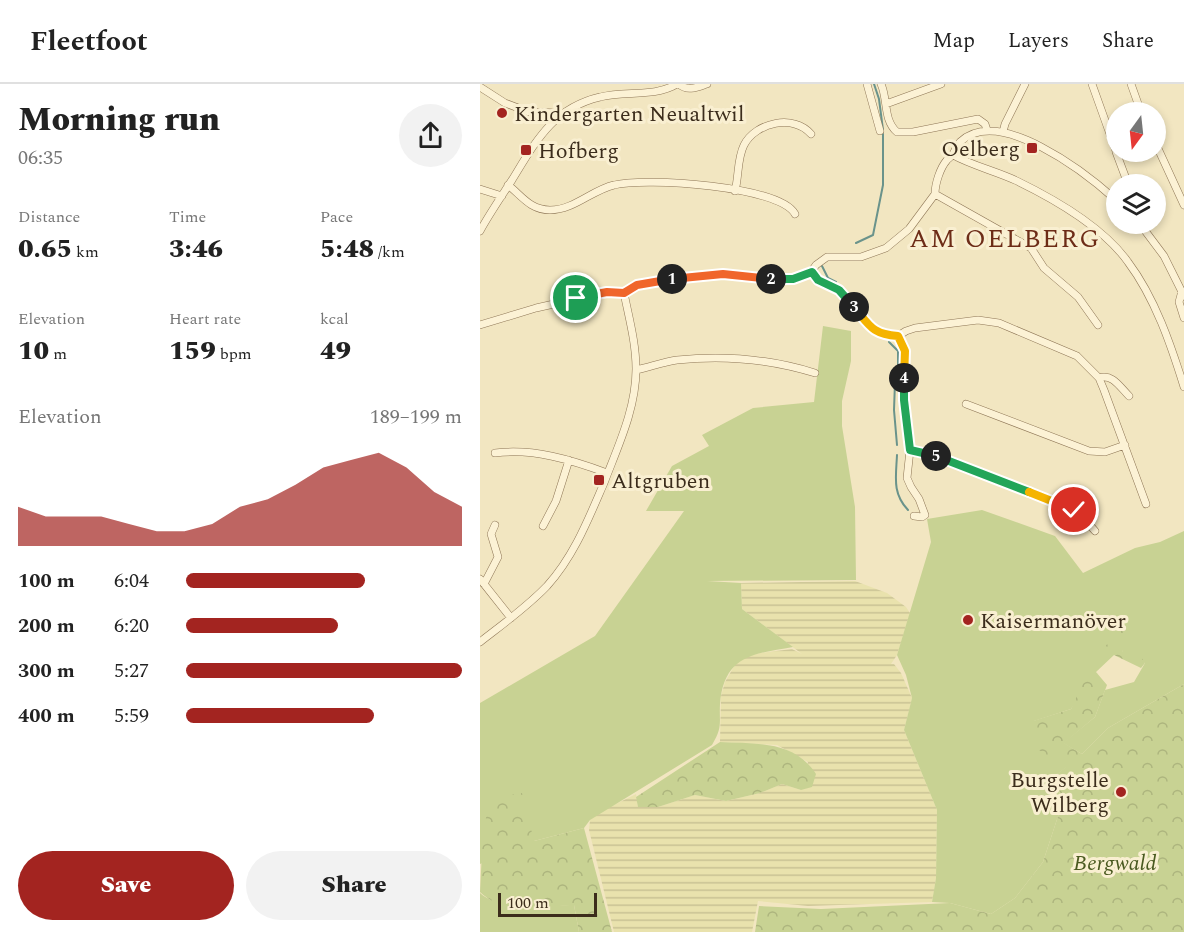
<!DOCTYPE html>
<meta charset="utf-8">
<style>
:root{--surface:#fff;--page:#f2f2f2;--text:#222;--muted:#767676;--line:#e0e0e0;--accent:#a32420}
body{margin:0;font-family:Spectral,serif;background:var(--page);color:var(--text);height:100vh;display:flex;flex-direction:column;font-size:22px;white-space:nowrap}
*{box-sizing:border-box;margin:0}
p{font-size:20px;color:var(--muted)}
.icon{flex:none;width:33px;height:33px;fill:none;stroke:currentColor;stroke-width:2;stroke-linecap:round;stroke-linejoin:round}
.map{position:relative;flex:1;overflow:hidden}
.details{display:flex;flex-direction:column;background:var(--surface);width:480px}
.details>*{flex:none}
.needle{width:39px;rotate:195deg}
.buttons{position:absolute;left:626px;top:18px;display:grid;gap:12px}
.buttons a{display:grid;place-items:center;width:60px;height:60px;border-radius:50%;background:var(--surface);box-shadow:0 3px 9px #0003;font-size:30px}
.scale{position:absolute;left:18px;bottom:15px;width:99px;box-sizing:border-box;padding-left:6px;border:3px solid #3c2d1c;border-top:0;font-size:16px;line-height:21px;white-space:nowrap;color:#3c2d1c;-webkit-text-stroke:4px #f9efd1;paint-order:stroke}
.pin{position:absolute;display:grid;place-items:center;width:51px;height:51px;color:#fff;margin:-26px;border:3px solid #fff;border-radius:50%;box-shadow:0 2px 6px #0007}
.km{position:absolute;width:30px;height:30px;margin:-15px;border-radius:50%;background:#222;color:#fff;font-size:16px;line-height:30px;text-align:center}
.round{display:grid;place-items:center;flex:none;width:63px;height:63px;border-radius:32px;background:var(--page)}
.summary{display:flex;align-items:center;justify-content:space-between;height:102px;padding:0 18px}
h1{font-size:33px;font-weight:800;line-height:45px}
.figures{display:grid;grid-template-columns:repeat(3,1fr);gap:9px;height:102px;padding:6px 18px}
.figures div{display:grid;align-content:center}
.figures b{font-size:26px;font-weight:800}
.figures small{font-size:16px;font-weight:400}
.figures p{font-size:16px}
.chart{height:168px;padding:12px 18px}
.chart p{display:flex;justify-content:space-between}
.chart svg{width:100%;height:108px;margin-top:6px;fill:var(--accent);opacity:.7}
.primary-button{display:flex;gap:12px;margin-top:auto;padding:12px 18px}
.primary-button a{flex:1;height:69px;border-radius:36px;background:var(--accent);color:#fff;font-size:24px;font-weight:800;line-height:69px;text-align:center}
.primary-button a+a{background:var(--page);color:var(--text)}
ul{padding:0 18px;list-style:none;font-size:20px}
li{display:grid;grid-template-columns:96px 72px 1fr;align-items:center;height:45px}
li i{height:15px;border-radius:8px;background:var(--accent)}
header{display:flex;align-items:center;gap:36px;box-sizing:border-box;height:84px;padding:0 30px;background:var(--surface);border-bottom:2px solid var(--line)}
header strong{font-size:28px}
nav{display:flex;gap:33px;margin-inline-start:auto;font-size:21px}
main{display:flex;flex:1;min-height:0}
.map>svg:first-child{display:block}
.farmland{fill:url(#farmland-rules)}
.grass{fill:#c8d293}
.forest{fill:url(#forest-crowns)}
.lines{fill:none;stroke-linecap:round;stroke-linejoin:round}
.stream{stroke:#6a938b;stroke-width:2}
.minor-casing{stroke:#8e7656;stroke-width:8}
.minor{stroke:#fcf2d5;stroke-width:7}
.split-1-casing{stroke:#fff;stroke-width:12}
.split-2-casing{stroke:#fff;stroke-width:12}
.split-3-casing{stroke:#fff;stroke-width:12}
.split-4-casing{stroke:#fff;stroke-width:12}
.split-5-casing{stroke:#fff;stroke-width:12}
.split-6-casing{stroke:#fff;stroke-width:12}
.split-7-casing{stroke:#fff;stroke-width:12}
.split-1{stroke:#f0652b;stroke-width:8}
.split-2{stroke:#f0652b;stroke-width:8}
.split-3{stroke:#22a559;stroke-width:8}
.split-4{stroke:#f5b400;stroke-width:8}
.split-5{stroke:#22a559;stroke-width:8}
.split-6{stroke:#22a559;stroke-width:8}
.split-7{stroke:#f5b400;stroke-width:8}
.poi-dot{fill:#a32420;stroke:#f9efd1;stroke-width:2}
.labels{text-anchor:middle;stroke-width:6;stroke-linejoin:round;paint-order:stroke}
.poi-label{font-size:22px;fill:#3c2d1c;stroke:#f9efd1;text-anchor:start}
.park-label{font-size:22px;font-style:italic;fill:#4a5a20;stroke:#f9efd1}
.quarter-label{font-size:26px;letter-spacing:1.5px;fill:#6d2c17;stroke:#f9efd1}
</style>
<header>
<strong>Fleetfoot</strong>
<nav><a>Map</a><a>Layers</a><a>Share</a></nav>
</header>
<main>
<section class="details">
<div class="summary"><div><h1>Morning run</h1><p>06:35</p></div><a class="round"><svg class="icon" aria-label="share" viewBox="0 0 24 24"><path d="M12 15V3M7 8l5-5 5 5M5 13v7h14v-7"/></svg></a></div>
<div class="figures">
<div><p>Distance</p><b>0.65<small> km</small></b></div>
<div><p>Time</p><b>3:46</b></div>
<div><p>Pace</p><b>5:48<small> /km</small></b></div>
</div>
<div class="figures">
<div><p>Elevation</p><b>10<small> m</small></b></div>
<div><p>Heart rate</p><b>159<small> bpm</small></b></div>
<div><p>kcal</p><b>49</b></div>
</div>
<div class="chart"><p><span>Elevation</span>189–199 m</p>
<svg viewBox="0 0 160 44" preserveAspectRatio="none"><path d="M0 44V28L10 32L20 32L30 32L40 35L50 38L60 38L70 35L80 28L90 25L100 19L110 12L120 9L130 6L140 12L150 22L160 28V44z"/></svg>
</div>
<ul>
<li><b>100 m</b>6:04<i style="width:65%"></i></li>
<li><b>200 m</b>6:20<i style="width:55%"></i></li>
<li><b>300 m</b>5:27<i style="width:100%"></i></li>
<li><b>400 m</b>5:59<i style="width:68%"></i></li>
</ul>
<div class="primary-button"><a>Save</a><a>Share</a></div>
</section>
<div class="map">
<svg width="704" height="848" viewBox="0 0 704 848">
<defs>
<pattern id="farmland-rules" width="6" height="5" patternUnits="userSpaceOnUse" patternTransform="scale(1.5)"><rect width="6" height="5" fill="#e9e2ad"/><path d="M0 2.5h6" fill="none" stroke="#c9c294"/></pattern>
<pattern id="forest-crowns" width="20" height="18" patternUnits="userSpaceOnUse" patternTransform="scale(1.5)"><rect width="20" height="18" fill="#c8d293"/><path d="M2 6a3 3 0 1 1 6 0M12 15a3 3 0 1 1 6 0" fill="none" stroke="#adb57e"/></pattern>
</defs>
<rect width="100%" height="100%" fill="#f2e6c1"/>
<path class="farmland" d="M375,497L407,509L426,523L430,529L417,571L411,580H414L421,589L432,614L424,646L457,726L456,794L452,818L328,822L278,817L272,848H134L109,746L110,736L116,730L156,710L158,723H178L215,711L246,717L280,709L302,700L321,706L328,678L297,661L240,658L241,612L245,598L256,579L267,572L280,569L312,565L322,570L262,525L261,499Z"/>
<path class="grass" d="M343,242L371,247V277L362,317V342L375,423L376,496L227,497L261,499L262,525L313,563C274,570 244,571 240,620C239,639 243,643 232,661L110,736L104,744L54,757L0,780V619L115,552L204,427H166L192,382L229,362L222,351L273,324L334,318Z
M502,426L575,452L603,489L655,464L680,458L704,447V600L628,644L602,670L583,659L615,633L625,606L654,598L665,579L642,569L644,544L591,625L554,637L588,682L576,691L582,720L563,778L535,814L511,830L470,819L452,818L456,794L457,726L424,646L432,614L426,591L417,571L451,458L447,435Z
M0,809C21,828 67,821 94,821L99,848H0Z"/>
<path class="forest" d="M644,544L650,549L642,568H658L665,579L661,584L634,571L616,588L627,601L615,633L584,659L602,670L628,644L704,600V848H275L279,822L341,825L470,819L511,830L535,814L563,778L582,720L576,691L587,682L579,673L574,676L553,662V637L591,625L615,572Z
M240,658C276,660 314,656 336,690L332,703L321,706L302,700L280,709L246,717L215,711L178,723H158L156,713Z
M42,709L54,757L104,744L132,848H99L94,821C62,822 25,832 0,808L3,747L9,721L25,712Z"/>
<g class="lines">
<path class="stream" d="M394,0L399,15L403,46
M376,159L393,151L403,101V50
M342,182L348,194L356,198
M409,258L418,267V281
M415,298L414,326L417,361
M417,371C416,393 412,409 428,426"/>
<g class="minor-casing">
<path id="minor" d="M199,0C207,8 218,3 227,0
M387,0L400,47
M401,0C408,15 403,36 417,48H433L498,35L505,40L507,46
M612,0L636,67
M651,0L661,28
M0,3L25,19L49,28L82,29
M406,20L461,0
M523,48L525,40L545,0
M675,58L704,121
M636,68L648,100
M473,71C493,82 516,87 537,97C574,115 624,144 648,178C675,214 691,261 704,303
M28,101C42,112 50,126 70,126C94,126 112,106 134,101C165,93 300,102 315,130
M0,105L22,112
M255,107C259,92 257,75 264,61C276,38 314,30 331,50
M455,110L551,164L564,184L598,213L618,241
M660,140L684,172L704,212
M0,147C10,129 21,113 32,96C56,57 73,24 120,13C146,6 173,14 197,0
M331,188C341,201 351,199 362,208C374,220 382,238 396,247C403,252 410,251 418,252L426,247L435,244L498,236L519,239L597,272L619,294L624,306L666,420
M702,207L699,218L704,234
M0,241L56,224L127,208L144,209L157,201L191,195L243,190L301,196L313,195L331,188L336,181L347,173H381L406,164L429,145L455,110C455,100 460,84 467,76C469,74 472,72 473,70C476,65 476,62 480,58C519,21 606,89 636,116
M418,252L425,267L424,316L430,366L427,394L431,403L439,415L445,431L442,433L434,432
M156,286C170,283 183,278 197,276C244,271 290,275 335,289
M619,294C632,289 640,303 649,312
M486,320L609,367L625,368L645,361
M430,366L449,369L586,422L600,430L615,447
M15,369C53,364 92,376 127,389
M63,442L76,417L89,376
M0,495L31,534
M4,500L18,473L11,450L15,441
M0,558C23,540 47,523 67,502C94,472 108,436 124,399C138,362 156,325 156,285C156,259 149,234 144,209"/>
</g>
<use href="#minor" class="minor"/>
</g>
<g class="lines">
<g class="split-1-casing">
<path id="split-1" d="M96,214L127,208L144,209L157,201L192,195"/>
</g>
<g class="split-2-casing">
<path id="split-2" d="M192,195L243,190L291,195"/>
</g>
<g class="split-3-casing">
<path id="split-3" d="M291,195H313L332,188L338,196L359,206L374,223"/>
</g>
<g class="split-4-casing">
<path id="split-4" d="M374,223C390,242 392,250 418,252L425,267L424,294"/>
</g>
<g class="split-5-casing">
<path id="split-5" d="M424,294V316L430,366L456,372"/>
</g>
<g class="split-6-casing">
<path id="split-6" d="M456,372L549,408"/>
</g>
<g class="split-7-casing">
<path id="split-7" d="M549,408L594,426"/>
</g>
<use href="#split-1" class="split-1"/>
<use href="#split-2" class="split-2"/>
<use href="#split-3" class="split-3"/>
<use href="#split-4" class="split-4"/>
<use href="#split-5" class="split-5"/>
<use href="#split-6" class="split-6"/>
<use href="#split-7" class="split-7"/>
</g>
<g class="poi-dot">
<circle cx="22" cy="29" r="6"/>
<rect x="546" y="58" width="12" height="12" rx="3"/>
<rect x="40" y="60" width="12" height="12" rx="3"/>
<rect x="113" y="390" width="12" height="12" rx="3"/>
<circle cx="488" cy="536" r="6"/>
<circle cx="641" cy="708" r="6"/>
</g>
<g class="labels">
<g class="poi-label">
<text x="34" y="37">Kindergarten Neualtwil</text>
<text x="540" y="72" text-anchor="end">Oelberg</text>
<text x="58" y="74">Hofberg</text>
<text x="131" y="404">Altgruben</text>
<text x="500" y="544">Kaisermanöver</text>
<text x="629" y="703" text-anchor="end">Burgstelle<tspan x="629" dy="25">Wilberg</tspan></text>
</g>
<g class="park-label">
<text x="635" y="786">Bergwald</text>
</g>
<g class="quarter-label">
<text x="525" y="163">AM OELBERG</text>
</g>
</g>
</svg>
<div class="buttons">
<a><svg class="needle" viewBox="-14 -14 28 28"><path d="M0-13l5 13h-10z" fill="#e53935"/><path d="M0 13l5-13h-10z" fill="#767676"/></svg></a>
<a><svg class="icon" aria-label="layers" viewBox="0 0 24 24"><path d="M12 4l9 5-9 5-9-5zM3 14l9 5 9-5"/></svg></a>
</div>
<div class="scale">100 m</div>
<div class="pin" style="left:96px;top:214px;background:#1e9e55"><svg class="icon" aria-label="arrive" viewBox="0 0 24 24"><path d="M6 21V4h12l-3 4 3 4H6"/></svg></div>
<div class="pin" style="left:594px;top:426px;background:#d93025"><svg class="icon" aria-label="check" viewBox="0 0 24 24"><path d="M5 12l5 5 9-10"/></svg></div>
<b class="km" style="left:192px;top:195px">1</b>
<b class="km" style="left:291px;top:195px">2</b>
<b class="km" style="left:374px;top:223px">3</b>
<b class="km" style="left:424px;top:294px">4</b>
<b class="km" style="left:456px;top:372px">5</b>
</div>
</main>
